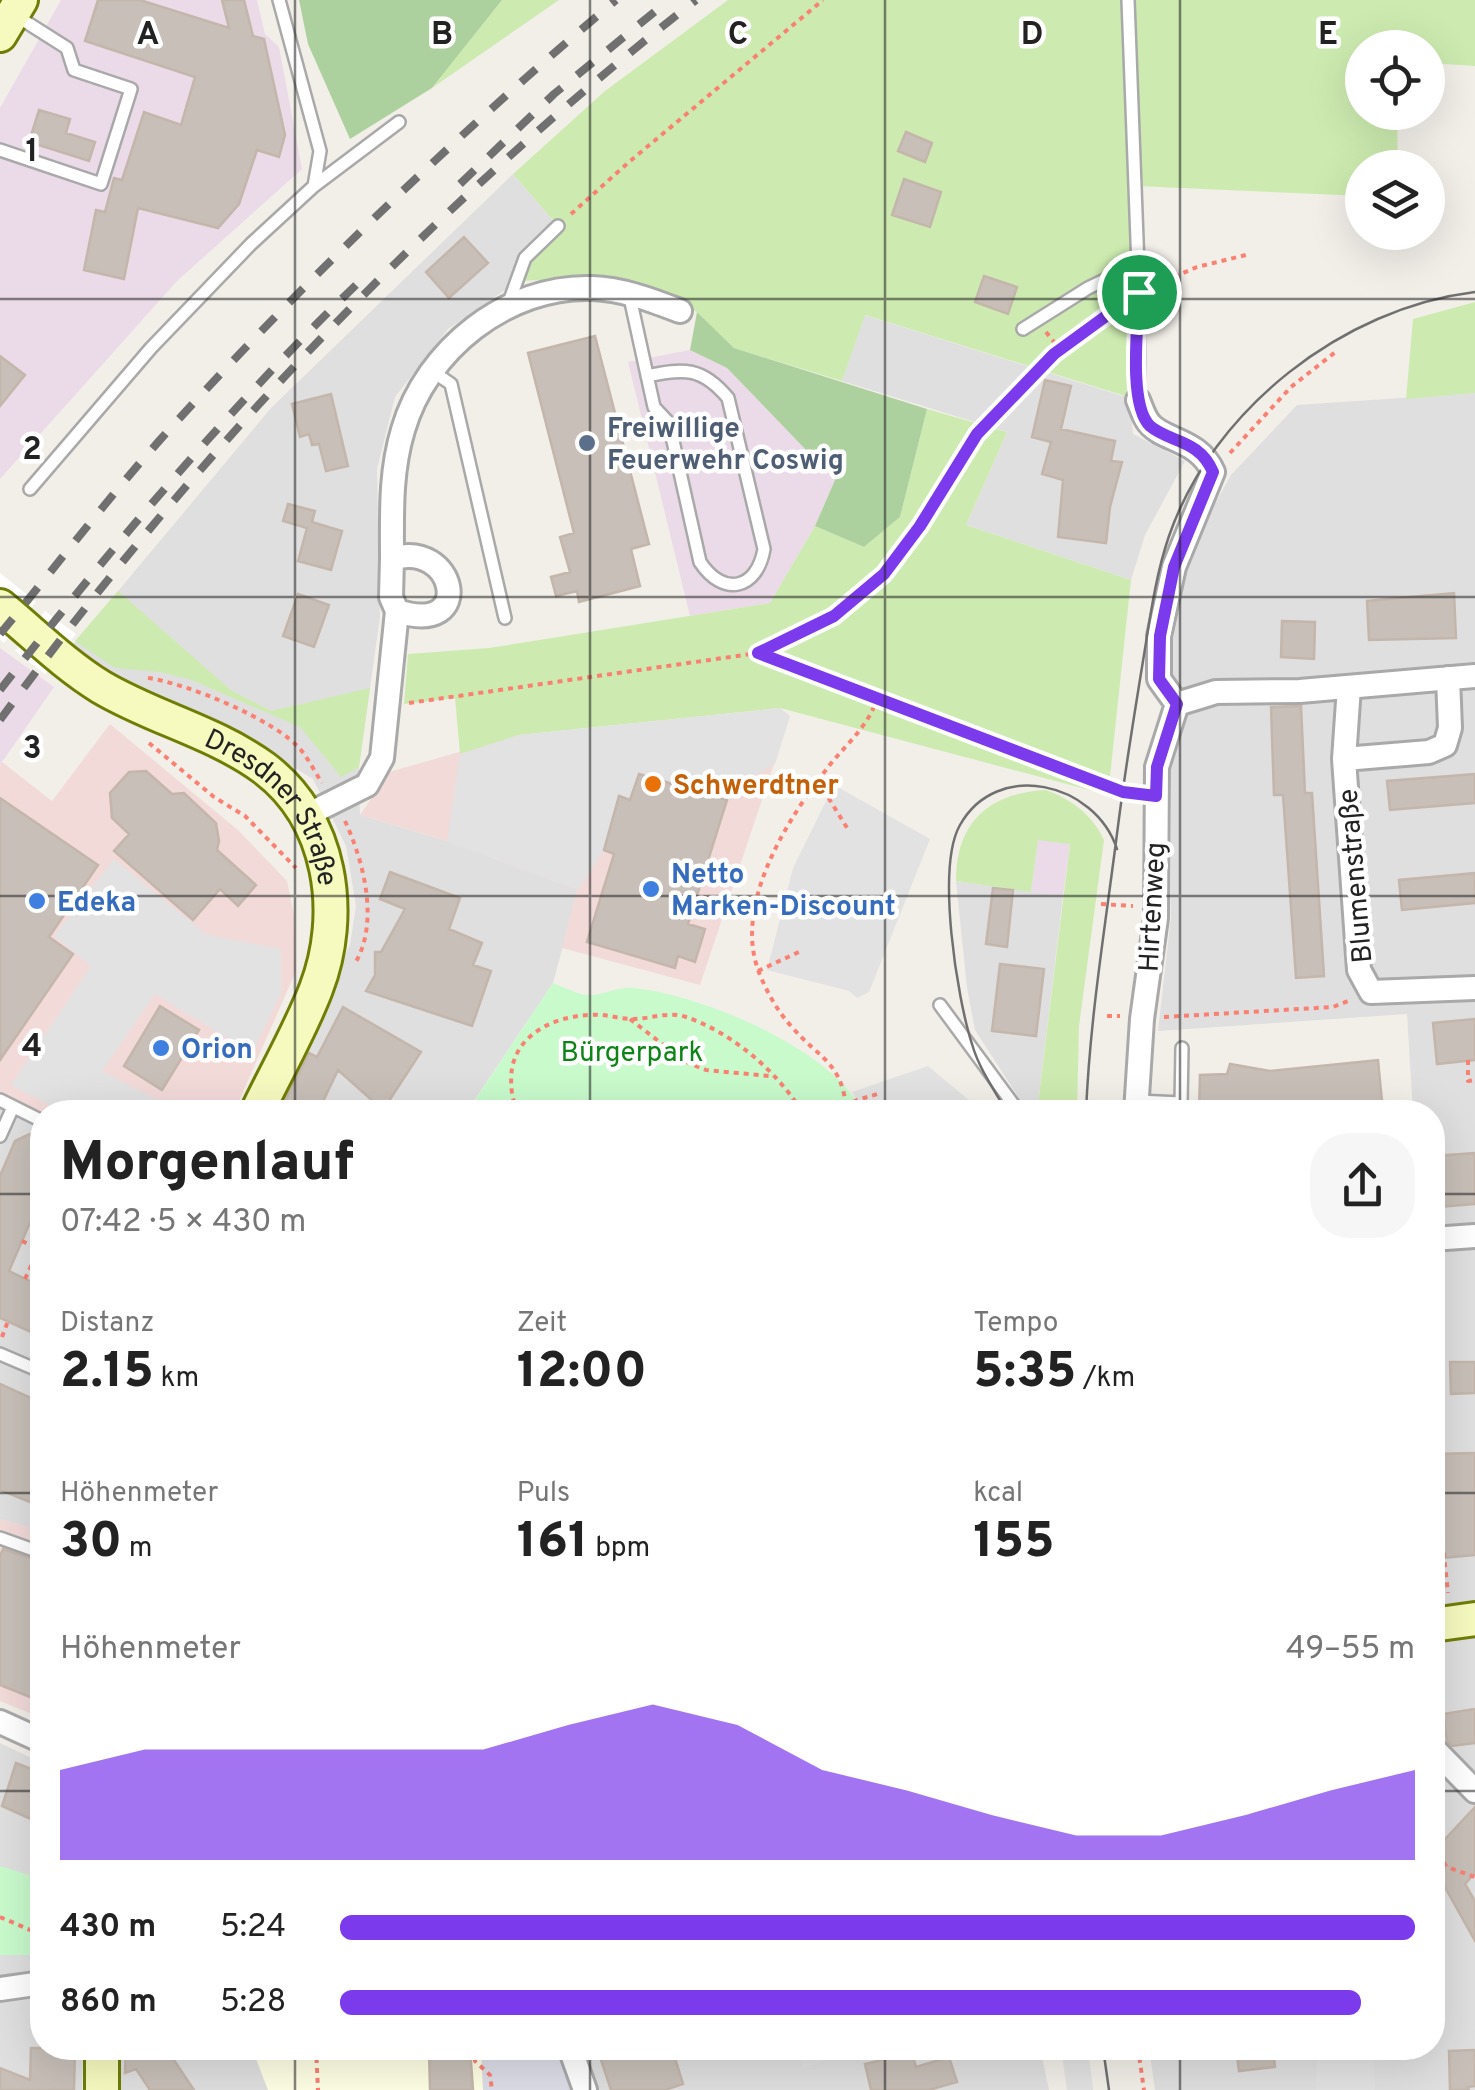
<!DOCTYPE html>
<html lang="de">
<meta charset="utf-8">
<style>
:root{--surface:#fff;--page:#f6f6f6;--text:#222;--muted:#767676;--accent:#7c3aed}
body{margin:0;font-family:Overpass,sans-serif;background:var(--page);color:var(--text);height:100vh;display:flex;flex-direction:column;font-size:38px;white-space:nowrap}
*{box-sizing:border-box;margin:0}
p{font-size:32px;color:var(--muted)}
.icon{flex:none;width:55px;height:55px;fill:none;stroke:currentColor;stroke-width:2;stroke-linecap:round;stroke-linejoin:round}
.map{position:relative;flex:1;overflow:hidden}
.drawer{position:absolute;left:30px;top:1100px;width:1415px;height:960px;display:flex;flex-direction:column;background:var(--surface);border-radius:40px;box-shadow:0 10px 40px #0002}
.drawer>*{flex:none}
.tools{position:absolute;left:1345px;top:30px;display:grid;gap:20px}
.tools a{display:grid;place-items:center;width:100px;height:100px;border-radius:50%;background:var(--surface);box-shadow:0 10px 40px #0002;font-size:50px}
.pin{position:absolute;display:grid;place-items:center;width:85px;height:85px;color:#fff;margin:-42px;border:5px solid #fff;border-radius:50%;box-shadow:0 2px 10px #0007}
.round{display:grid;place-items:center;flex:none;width:105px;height:105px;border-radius:40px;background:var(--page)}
.overview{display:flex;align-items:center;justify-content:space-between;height:170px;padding:0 30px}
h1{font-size:55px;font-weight:800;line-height:75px}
.figures{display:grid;grid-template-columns:repeat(3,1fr);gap:15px;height:170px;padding:10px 30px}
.figures div{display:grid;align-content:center}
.figures b{font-size:50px;font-weight:800}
.figures small{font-size:28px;font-weight:400}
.figures p{font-size:28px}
.chart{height:280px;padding:20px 30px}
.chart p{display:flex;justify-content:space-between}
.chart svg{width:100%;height:180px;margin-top:10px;fill:var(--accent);opacity:.7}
ul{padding:0 30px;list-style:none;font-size:32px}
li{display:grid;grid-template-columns:160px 120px 1fr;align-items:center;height:75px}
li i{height:25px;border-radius:12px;background:var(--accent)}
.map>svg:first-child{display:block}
.residential{fill:#e0dfdf}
.commercial{fill:#f2dad9}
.industrial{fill:#ebdbe8}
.education{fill:#ffffe5}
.grass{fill:#cdebb0}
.forest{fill:#add19e}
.park{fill:#c8facc}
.parking{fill:#e2e2e2}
.plaza{fill:#dddde8}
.pier{fill:#fff}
.building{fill:#c7bfb8;stroke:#c4b6ab;stroke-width:2.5}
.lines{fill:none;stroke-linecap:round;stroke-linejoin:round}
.lane-casing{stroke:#a9a9a9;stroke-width:16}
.street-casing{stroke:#a9a9a9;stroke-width:28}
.secondary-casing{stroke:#707d05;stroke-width:38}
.path{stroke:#fa8072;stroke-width:4;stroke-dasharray:5 5;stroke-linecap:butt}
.lane{stroke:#fff;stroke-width:11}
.street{stroke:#fff;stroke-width:22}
.secondary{stroke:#f7fabf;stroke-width:32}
.tram{stroke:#707070;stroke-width:2.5}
.rail{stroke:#707070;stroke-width:8;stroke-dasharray:20 20;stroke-linecap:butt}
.route-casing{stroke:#fff;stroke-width:20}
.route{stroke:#7c3aed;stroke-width:12}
.grid{fill:none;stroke:#222;stroke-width:2.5;stroke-opacity:0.55}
.service-dot{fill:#5c6f8a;stroke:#fff;stroke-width:4}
.food-dot{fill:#e8710a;stroke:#fff;stroke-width:4}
.shop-dot{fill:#3f7fe0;stroke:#fff;stroke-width:4}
.labels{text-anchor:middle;stroke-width:9;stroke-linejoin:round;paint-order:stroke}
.service-label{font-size:28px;font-weight:bold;fill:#4e5e75;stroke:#fff;text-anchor:start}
.food-label{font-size:28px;font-weight:bold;fill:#c56008;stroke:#fff;text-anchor:start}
.street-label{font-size:28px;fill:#222;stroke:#fff}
.shop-label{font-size:28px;font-weight:bold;fill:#366cbe;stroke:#fff;text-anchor:start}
.park-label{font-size:28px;fill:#0c8416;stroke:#fff}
.grid-label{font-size:32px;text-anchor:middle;font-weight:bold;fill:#222;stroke:#fff;stroke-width:9;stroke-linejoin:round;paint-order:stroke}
</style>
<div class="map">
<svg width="1475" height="2090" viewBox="0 0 1475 2090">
<rect width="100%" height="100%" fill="#f2efe9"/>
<path class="residential" d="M513,174L558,226L518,281L448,329L395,397L377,469L380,617L359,767L360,815L447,841L578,890L553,983L469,1108L472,1112H266L350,945L356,906L346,846L313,779L245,738L117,680L68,651L271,408Z
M864,315L1129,398L1133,434L1185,461L1145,535L1131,580L966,525L1007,432L842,381Z
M1475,393V2090H1155L1149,2048H1432V1112H1413L1407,1014L1158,1031L1171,917V667L1175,611L1195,539L1231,475L1297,405Z
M956,881L1063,896L1037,1112H1028L975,1030L967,988Z
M0,1108L42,1130V1531L0,1519Z
M0,1743L42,1763V2048H83L82,2090H0Z
M121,2048H252L268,2090H121Z
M582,2048H1040L1049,2090H597Z"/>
<path class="commercial" d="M790,716L700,985L562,948L577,890L447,841L360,815L389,772L519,735Z
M110,724L239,831L287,881L294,915L296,971L234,1112H42V1130L0,1108V765L2,762L52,801Z
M0,1519L42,1531V1718L0,1701Z"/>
<path class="industrial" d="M61,0H257L265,34L279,47L302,169L177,281L0,479V108Z
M690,350L727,368L835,480L815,526L770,603L690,616L628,362Z
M0,648L54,687L0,765Z
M1038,839L1070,843L1063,896L1031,892Z"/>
<path class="education" d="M252,2048H481L483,2090H268Z"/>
<path class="grass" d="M502,0H559L432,88Z
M728,0H1475V66L1428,63V48H1362V112L1397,113L1398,167L1362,168V196L1136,186L1138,400L865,315L842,381L734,348L697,312L635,283L567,279L518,281L525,258L558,226L513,174L605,91Z
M1475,302V393L1406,399L1413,319Z
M927,409L1007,432L966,525L1131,580L1108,795L780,708L519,735L460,754L455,698L404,704L408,654L489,648L770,603L815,526L864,547L900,517Z
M118,591L232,691L271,711L370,688L359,767L341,777L300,727L189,679L160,672L115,668L75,641Z
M1046,790C1072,800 1092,814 1104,840L1079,1026L1077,1112H1037L1070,844L1038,840L1031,892L956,881C956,822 989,793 1046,790Z"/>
<path class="forest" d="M299,0H502L432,88L350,139L308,44Z
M697,312L734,348L927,409L900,517L864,547L815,526L835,480L727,368L690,350Z"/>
<path class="park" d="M553,983C564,987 578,995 589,995C604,995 619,986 634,988C702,995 833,1049 863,1112H472L469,1109Z
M0,1866L42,1879V1955H0Z"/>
<path class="parking" d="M780,708L790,716L775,764L752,777L727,800L639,775L630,800L619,796L604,850L578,890L447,841L460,754L519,735Z
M834,785L930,839L869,992L857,998L849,991L767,970L793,868Z
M114,859L207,935L281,949V994L252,1053L155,994L102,1071L175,1109L174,1112H63L11,1085L91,966L54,936Z
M928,1066L970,1101L977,1112H863L852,1092Z
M1433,1278H1436L1445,1394L1433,1395Z
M798,2048H862L803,2068Z
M1061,2048H1088L1093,2090H1067Z
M1317,2048H1374L1375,2090H1316Z"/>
<path class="plaza" d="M481,2048H570L585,2090H483Z"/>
<path class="pier" d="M0,573L36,602L4,643L0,639Z
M45,611L76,634L45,674L15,651Z"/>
<path class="building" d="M98,0H140L229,28L222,0H244L253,36L264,39L285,135L279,157L257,150L239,204L218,228L138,208L124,279L84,270L96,210L105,212L114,178L122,180L144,112L181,125L195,77L85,41Z
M39,110L70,119L66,133L95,142L89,161L29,142Z
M906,132L932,143L925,162L898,151Z
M904,179L941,192L930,227L892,215Z
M464,237L488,263L449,298L426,272Z
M984,276L1017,287L1008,314L975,302Z
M595,336L649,544L631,549L640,586L579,602L577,591L556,596L551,577L570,572L560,537L574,533L528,353Z
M0,356L25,375L0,406Z
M1045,380L1071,386L1061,429L1115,441L1111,461L1122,462L1110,507L1106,543L1058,537L1063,480L1042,474L1051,442L1032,437Z
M331,394L348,466L326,471L319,444L312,445L309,434L300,437L292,404Z
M288,504L315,511L312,522L342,531L331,570L298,561L307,528L283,521Z
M1454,593L1456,638L1369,640L1367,601Z
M298,594L329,605L314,647L283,636Z
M1282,621L1315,622L1314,659L1281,657Z
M1301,706L1305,793H1312L1324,976L1296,978L1283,795H1274L1271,707Z
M146,771L172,794L184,793L216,823L219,841L217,850L256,885L238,906L220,889L193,920L114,851L129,834L112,818L110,793L129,772Z
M639,774L727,800L688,924L705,929L695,962L678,956L675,968L587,942L614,854L604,850L619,796L630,800Z
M1475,774V803L1390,810L1387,781Z
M0,798L98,865L49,937L73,954L0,1060Z
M390,872L460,898L449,929L482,943L473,965L491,971L472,1026L366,991L375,975V952H381L405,909L380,899Z
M1475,873V903L1402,910L1399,880Z
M993,888L1013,890L1007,947L986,944Z
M1000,964L1044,969L1036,1036L992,1031Z
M160,1006L199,1030L162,1090L124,1066Z
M343,1007L421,1052L383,1110L338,1070L318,1112H310L285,1101L309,1053L317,1057Z
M1475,1019V1060L1437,1064L1433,1023Z
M1378,1060L1383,1112H1199L1200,1075L1227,1074L1230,1064L1270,1071Z
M30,1134L42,1140V1195L9,1271L42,1287V1337L0,1318V1176L15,1141Z
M1475,1153V1204L1439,1207L1435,1156Z
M1450,1362H1475V1393L1451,1394Z
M0,1384L42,1403V1507L0,1490Z
M1475,1453V1555L1432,1559V1454Z
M3,1549L42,1562V1680L35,1699L0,1685V1556Z
M1475,1709V1743L1452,1746L1447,1741L1443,1714Z
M16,1763L42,1773V1824L2,1806Z
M1475,1807V1873L1465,1884L1475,1901V1941L1442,1882L1432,1888V1853Z
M31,2048H75L74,2090H0V2068L30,2080Z
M126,2048H166L194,2090H150L136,2069L125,2073Z
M429,2048H470L473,2090H430Z
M597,2048H672L683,2084L665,2090H611Z
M1236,2048H1273L1275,2067L1239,2071Z
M1475,2050V2086L1468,2087L1469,2090H1450L1449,2051Z
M912,2053L916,2067L949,2057L957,2082L929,2090H871L865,2064Z"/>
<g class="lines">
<g class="lane-casing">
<path id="lane" d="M1128,0L1139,293L1138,400
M0,150L101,184L131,89L74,70L67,48L15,15
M314,186L399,122
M629,293L654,407L669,423L700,562C723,597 757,590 764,549L728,398C702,367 684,368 647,376
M508,305L525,258L558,226
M1023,329L1088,288L1138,264
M432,371L451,384L505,618
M30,489L151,348L251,244L314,186L320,151L279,0
M940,1005L1019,1112
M0,1100L42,1121
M1137,1101L1181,1103L1182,1048
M0,1136L13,1107
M0,1354L42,1372
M0,1538L42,1553"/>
</g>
<g class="street-casing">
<path id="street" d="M1138,400C1141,407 1144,417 1149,423C1163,441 1199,439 1213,472L1174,567L1159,636V679L1177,704
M392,559C392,515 390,473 403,430C426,350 507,285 592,288C623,289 651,300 680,311
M1349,687L1344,759L1359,970L1371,992L1475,988
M1177,704L1216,692L1300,691L1475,676
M1344,759L1429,752L1445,745L1450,728L1448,678
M307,815L367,785L382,758L397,611C478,637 454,538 392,559L391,597L397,611
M1136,1112L1142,1019L1156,918L1157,767L1177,704
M1432,1239L1475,1236
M0,1722L42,1741
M1432,1747L1475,1791
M0,1989L42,1983
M570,2048L585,2090"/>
</g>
<g class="secondary-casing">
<g id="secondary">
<path d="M0,35L21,0"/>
<path id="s1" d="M0,606C33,633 65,665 101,687C153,718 215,732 264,768C332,819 345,914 316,989C300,1031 276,1072 257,1112"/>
<path d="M1432,1625L1475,1619"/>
<path d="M102,2048V2090"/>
</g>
</g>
<path class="path" d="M571,214L629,162L823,0
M1156,285L1197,267L1246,255
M1046,332L1059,348
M1230,453L1291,387L1338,350
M758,653L1133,793
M148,678C186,683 276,720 301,750C309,760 315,772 322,783
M409,703L758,653L833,616L884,574L920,525L977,434L1054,354L1122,305
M149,743L214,797L245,816L296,868
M818,781L849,831
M345,821C364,862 380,924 354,965
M1101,904L1133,906
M758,971L803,950
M1107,1016H1120
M1164,1017L1333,1007L1348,1001
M630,1019L684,1061L706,1070L769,1076
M1468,1060V1081L1475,1080
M846,1106C841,1061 817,1057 792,1027C778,1012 768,994 760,975C731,906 788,818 829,766C847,743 869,726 877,698
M519,1112C511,1102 510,1081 512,1068C520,1028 565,1013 602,1015C612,1016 622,1019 633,1019C650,1019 668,1011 686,1017C731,1032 778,1072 802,1112
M836,1112L857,1100L881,1093
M22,1241L42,1250
M25,1279L39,1249
M2,1337L8,1321
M1432,1443L1448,1593
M1432,1567L1446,1575
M1432,1846L1447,1867L1475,1877
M0,1917L42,1935
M316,2048L318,2090
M475,2048V2061L490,2075L492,2090
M1138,2048L1144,2090"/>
<use href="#lane" class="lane"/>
<use href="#street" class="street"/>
<use href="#secondary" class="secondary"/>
<path class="tram" d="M1007,1112C995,1091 979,1069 972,1044C957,998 936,867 960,825C997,759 1095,782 1117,849
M1086,1112C1090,1016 1106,922 1118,826C1125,771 1134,716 1143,661C1150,619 1155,577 1169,536C1213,409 1343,308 1475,292
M1103,2048L1109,2090"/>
<path class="rail" d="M460,184L554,94L669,0
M0,634C53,570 104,503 159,441C301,283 454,137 616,0
M0,690C111,548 227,410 356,285
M0,720C197,451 433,205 696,0"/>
</g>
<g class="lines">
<g class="route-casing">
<path id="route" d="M1139,292C1138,323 1128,405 1150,426C1170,443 1199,439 1213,472L1174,567L1160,636L1159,679L1177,704L1157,767L1156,796L1123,792L758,653L834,616L884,574L920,526L977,434L1054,354Z"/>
</g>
<use href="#route" class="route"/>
</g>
<path class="grid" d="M295,0V1112M590,0V1112M885,0V1112M1180,0V1112M0,299H1475M0,597H1475M0,896H1475M0,1194H42M1432,1194H1475M0,1493H42M1432,1493H1475M0,1791H42M1432,1791H1475M295,2048V2090M590,2048V2090M885,2048V2090M1180,2048V2090"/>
<circle class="service-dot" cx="587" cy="443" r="10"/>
<circle class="food-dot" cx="653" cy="784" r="10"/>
<g class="shop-dot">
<circle cx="651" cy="889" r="10"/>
<circle cx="37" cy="901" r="10"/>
<circle cx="161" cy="1048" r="10"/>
</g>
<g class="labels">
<g class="service-label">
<text x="607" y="437">Freiwillige<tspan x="607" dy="32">Feuerwehr Coswig</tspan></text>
</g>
<g class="food-label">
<text x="673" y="794">Schwerdtner</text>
</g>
<g class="street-label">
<text dy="10" stroke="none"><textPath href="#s1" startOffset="348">Dresdner Straße</textPath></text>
<text transform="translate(1354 876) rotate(-95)" y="10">Blumenstraße</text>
<text transform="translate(1151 907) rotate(-87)" y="10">Hirtenweg</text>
</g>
<g class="shop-label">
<text x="671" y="883">Netto<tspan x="671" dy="32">Marken-Discount</tspan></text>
<text x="57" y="911">Edeka</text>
<text x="181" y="1058">Orion</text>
</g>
<g class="park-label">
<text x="632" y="1061">Bürgerpark</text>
</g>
</g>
<g class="grid-label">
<text x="148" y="44">A</text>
<text x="442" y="44">B</text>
<text x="738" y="44">C</text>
<text x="1032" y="44">D</text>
<text x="1328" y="44">E</text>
<text x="32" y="161">1</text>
<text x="32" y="459">2</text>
<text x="32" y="758">3</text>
<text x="32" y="1056">4</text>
</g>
</svg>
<div class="tools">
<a><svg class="icon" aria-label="locate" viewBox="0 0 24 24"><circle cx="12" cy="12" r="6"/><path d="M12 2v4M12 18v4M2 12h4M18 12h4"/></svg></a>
<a><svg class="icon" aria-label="layers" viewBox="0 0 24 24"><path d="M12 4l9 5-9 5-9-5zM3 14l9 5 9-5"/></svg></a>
</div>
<div class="pin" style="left:1139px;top:292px;background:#1e9e55"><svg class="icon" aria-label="arrive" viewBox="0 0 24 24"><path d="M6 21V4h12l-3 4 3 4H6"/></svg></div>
<section class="drawer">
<div class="overview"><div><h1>Morgenlauf</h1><p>07:42 · 5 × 430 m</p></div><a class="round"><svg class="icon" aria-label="share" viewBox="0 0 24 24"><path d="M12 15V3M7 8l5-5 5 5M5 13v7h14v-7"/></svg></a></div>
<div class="figures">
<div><p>Distanz</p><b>2.15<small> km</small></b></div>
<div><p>Zeit</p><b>12:00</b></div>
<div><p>Tempo</p><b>5:35<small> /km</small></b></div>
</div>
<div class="figures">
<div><p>Höhenmeter</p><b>30<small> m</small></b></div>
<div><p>Puls</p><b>161<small> bpm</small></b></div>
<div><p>kcal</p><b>155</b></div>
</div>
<div class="chart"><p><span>Höhenmeter</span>49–55 m</p>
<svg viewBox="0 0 160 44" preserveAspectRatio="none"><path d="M0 44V22L10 17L20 17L30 17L40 17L50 17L60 11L70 6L80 11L90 22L100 27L110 33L120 38L130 38L140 33L150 27L160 22V44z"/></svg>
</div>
<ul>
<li><b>430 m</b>5:24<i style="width:100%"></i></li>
<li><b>860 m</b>5:28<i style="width:95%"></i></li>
</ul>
</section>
</div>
